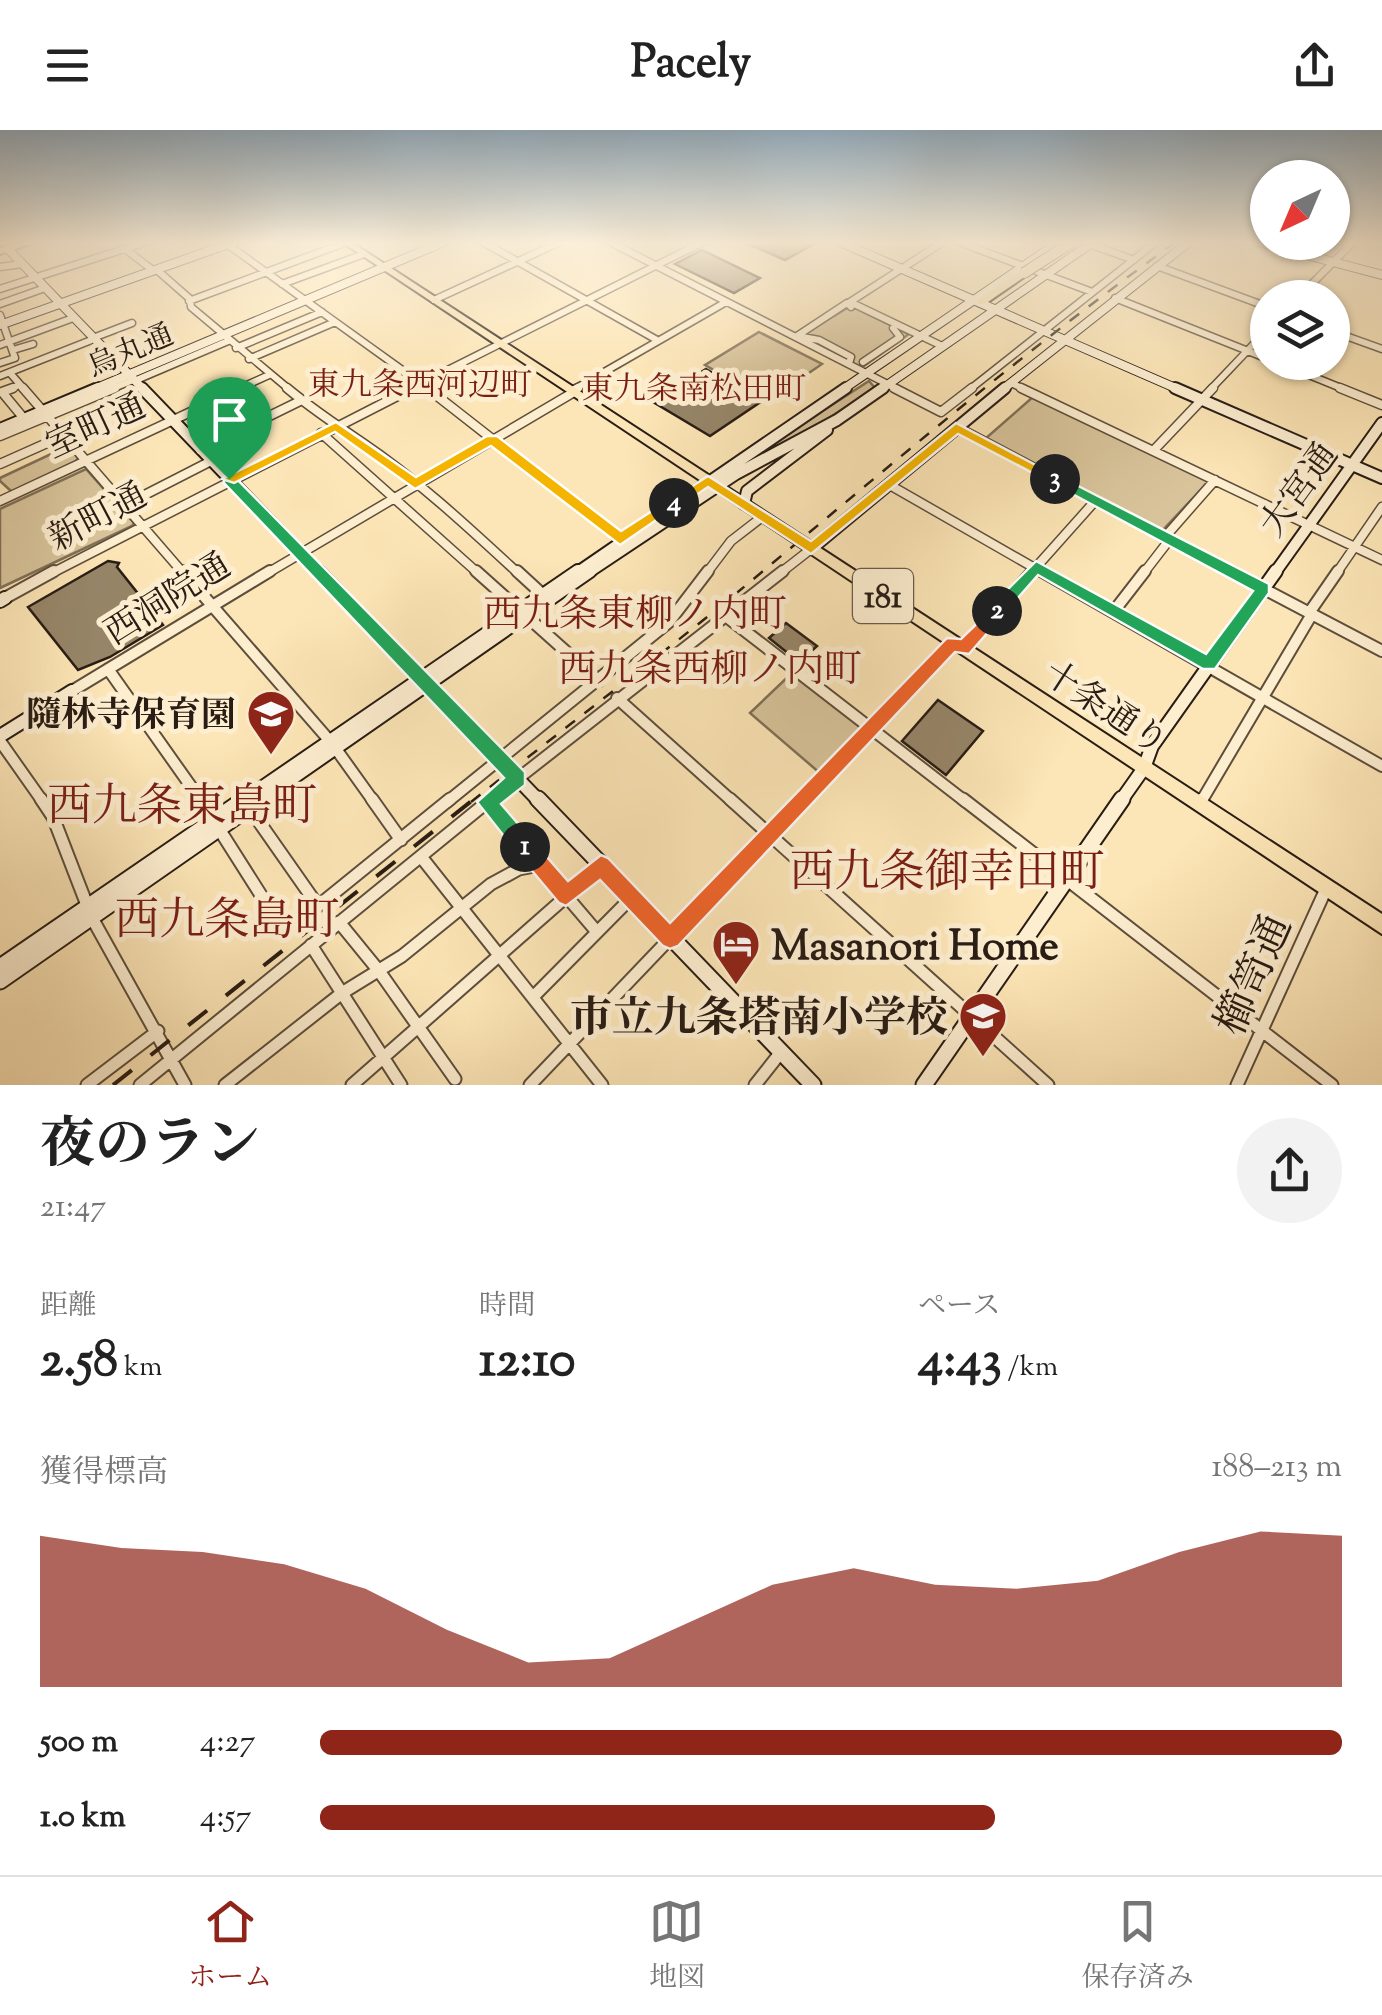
<!DOCTYPE html>
<html lang="ja">
<meta charset="utf-8">
<style>
:root{--surface:#fff;--page:#f2f2f2;--text:#222;--muted:#767676;--line:#e0e0e0;--accent:#8f2418}
body{margin:0;font-family:"Sorts Mill Goudy","Noto Serif JP",serif;background:var(--page);color:var(--text);height:100vh;display:flex;flex-direction:column;font-size:38px;white-space:nowrap}
*{box-sizing:border-box;margin:0}
p{font-size:32px;color:var(--muted)}
.icon{flex:none;width:55px;height:55px;fill:none;stroke:currentColor;stroke-width:2;stroke-linecap:round;stroke-linejoin:round}
.map{position:relative;height:955px;overflow:hidden}
.details{display:flex;flex-direction:column;background:var(--surface);flex:1}
.details>*{flex:none}
.needle{width:65px;rotate:224deg}
.tools{position:absolute;left:1250px;top:30px;display:grid;gap:20px}
.tools a{display:grid;place-items:center;width:100px;height:100px;border-radius:50%;background:var(--surface);box-shadow:0 2px 8px #0004;font-size:50px}
.pin{position:absolute;display:grid;place-items:center;width:85px;height:85px;color:#fff;margin:-102px -42px;border-radius:50% 50% 50% 0;rotate:-45deg;box-shadow:0 0 10px #0007}
.pin .icon{rotate:45deg}
.km{position:absolute;width:50px;height:50px;margin:-25px;border-radius:50%;background:#222;color:#fff;font-size:28px;line-height:50px;text-align:center}
.round{display:grid;place-items:center;flex:none;width:105px;height:105px;border-radius:52px;background:var(--page)}
.headline{display:flex;align-items:center;justify-content:space-between;height:170px;padding:0 40px}
h1{font-size:55px;font-weight:700;line-height:75px}
.figures{display:grid;grid-template-columns:repeat(3,1fr);gap:15px;height:170px;padding:10px 40px}
.figures div{display:grid;align-content:center}
.figures b{font-size:50px;font-weight:700}
.figures small{font-size:28px;font-weight:400}
.figures p{font-size:28px}
.chart{height:280px;padding:20px 40px}
.chart p{display:flex;justify-content:space-between}
.chart svg{width:100%;height:180px;margin-top:10px;fill:var(--accent);opacity:.7}
ul{padding:0 40px;list-style:none;font-size:32px}
li{display:grid;grid-template-columns:160px 120px 1fr;align-items:center;height:75px}
li i{height:25px;border-radius:12px;background:var(--accent)}
header{display:flex;justify-content:space-between;align-items:center;height:130px;padding:0 40px;background:var(--surface);font-size:45px;font-weight:700}
.tabs{display:flex;justify-content:space-around;align-items:center;height:140px;border-top:2px solid var(--line);background:var(--surface);font-size:28px;color:var(--muted)}
.tabs a{display:grid;justify-items:center;gap:5px}
.tabs .active{color:var(--accent)}
.map>svg:first-child{display:block}
.green{fill:#d8c39a;stroke:#807057;stroke-width:2.5}
.building{fill:#968568;stroke:#281c14;stroke-width:2.5}
.lines{fill:none;stroke-linecap:round;stroke-linejoin:round}
.street-far3-casing{stroke:#5d4e3c;stroke-width:9}
.street-far2-casing{stroke:#5d4e3c;stroke-width:11}
.street-far1-casing{stroke:#5d4e3c;stroke-width:14}
.street-casing{stroke:#5d4e3c;stroke-width:15}
.secondary-far3-casing{stroke:#281c14;stroke-width:10}
.secondary-far2-casing{stroke:#281c14;stroke-width:14}
.secondary-far1-casing{stroke:#281c14;stroke-width:16}
.secondary-casing{stroke:#281c14;stroke-width:19}
.primary-casing{stroke:#281c14;stroke-width:4}
.highway-casing{stroke:#281c14;stroke-width:4}
.street-far3{stroke:#fdeed0;stroke-width:6}
.street-far2{stroke:#fdeed0;stroke-width:8}
.street-far1{stroke:#fdeed0;stroke-width:10}
.street{stroke:#fdeed0;stroke-width:11}
.secondary-far3{stroke:#fdeed0;stroke-width:8}
.secondary-far2{stroke:#fdeed0;stroke-width:10}
.secondary-far1{stroke:#fdeed0;stroke-width:12}
.secondary{stroke:#fdeed0;stroke-width:15}
.primary{fill:#fce5b6;fill-rule:evenodd}
.highway{fill:#fce5b6;fill-rule:evenodd}
.rail-far1{stroke:#281c14;stroke-width:2.5;stroke-dasharray:12 12;stroke-linecap:butt}
.rail{stroke:#281c14;stroke-width:4;stroke-dasharray:24 24;stroke-linecap:butt}
.highway-bridge-casing{stroke:#281c14;stroke-width:12;stroke-linecap:butt}
.highway-bridge{stroke:#fce5b6;stroke-width:10}
.split-1{fill:#22a559;stroke:#fff;stroke-width:2.5}
.split-2{fill:#f0652b;stroke:#fff;stroke-width:2.5}
.split-3{fill:#22a559;stroke:#fff;stroke-width:2.5}
.split-4{fill:#f5b400;stroke:#fff;stroke-width:2.5}
.split-5{fill:#f5b400;stroke:#fff;stroke-width:2.5}
.labels{text-anchor:middle;stroke-width:10;stroke-linejoin:round;paint-order:stroke}
.far-street-label{font-size:30px;fill:#281c14;stroke:#fdeed0}
.far-neighbourhood-label{font-size:32px;fill:#7a1f14;stroke:#fdeed0}
.shield{fill:#fdeed0;stroke:#685b4c;stroke-width:2.5}
.shield-label{font-size:32px;font-weight:bold;fill:#281c14}
.street-label{font-size:35px;fill:#281c14;stroke:#fdeed0}
.poi-label{font-size:35px;font-weight:bold;fill:#281c14;stroke:#fdeed0;text-anchor:end}
.neighbourhood-label{font-size:38px;fill:#7a1f14;stroke:#fdeed0}
.near-poi-label{font-size:42px;font-weight:bold;fill:#281c14;stroke:#fdeed0;text-anchor:start}
.near-street-label{font-size:42px;fill:#281c14;stroke:#fdeed0}
.near-neighbourhood-label{font-size:45px;fill:#7a1f14;stroke:#fdeed0}
</style>
<header><svg class="icon" aria-label="menu" viewBox="0 0 24 24"><path d="M4 6h16M4 12h16M4 18h16"/></svg>Pacely<svg class="icon" aria-label="share" viewBox="0 0 24 24"><path d="M12 15V3M7 8l5-5 5 5M5 13v7h14v-7"/></svg></header>
<div class="map">
<svg width="1382" height="955" viewBox="0 0 1382 955">
<rect width="100%" height="100%" fill="#fce5b6"/>
<filter id="stains"><feTurbulence type="fractalNoise" baseFrequency=".002" numOctaves="4"/><feColorMatrix values="0 0 0 0 .2 0 0 0 0 .09 0 0 0 0 .02 0 0 0 .5 -.17"/></filter>
<radialGradient id="worn" r=".72"><stop offset=".6" stop-color="#630" stop-opacity="0"/><stop offset="1" stop-color="#630" stop-opacity=".3"/></radialGradient>
<path class="green" d="M851,176L909,204L861,238L800,206Z
M759,202L822,234L768,271L705,235Z
M869,251L875,258L809,301L728,342Z
M1034,266L1206,349L1208,352L1161,402L985,309Z
M68,316L78,328L75,333L12,362L0,351V348Z
M86,339L134,393L132,396L0,458V379Z
M793,542L863,595L864,600L821,644L750,583Z"/>
<path class="building" d="M744,112H818L785,130Z
M702,120L760,148L734,163L675,134Z
M706,239L762,271L710,306L653,272Z
M108,431L119,433L117,437L163,495L110,527L78,540L28,477Z
M786,493L817,516L799,532L769,508Z
M938,570L983,601L946,645L902,611Z"/>
<g class="lines">
<g class="street-far3-casing">
<path id="street-far3" d="M483,112L657,210
M610,112L899,260
M959,112L1092,162
M227,114L430,260
M1089,114L1134,130
M125,119L154,141
M1157,136L1268,177
M0,137L22,134
M157,140L190,169L191,177L290,260
M282,154L364,124
M0,159L146,112
M1115,168L1268,229
M1298,168L1353,112
M434,170L560,112
M189,171L347,112
M0,174L45,158
M0,185L15,228L0,233
M1332,201L1382,219
M93,208L132,193
M0,215L73,188
M942,216L850,172L943,112
M236,218L322,182
M13,220L33,214
M249,229L335,192
M863,232L900,207L893,198
M1277,232L1346,260
M849,233L851,227L819,210L797,206L847,173L851,177
M10,243L25,260
M0,246L94,209
M134,251L228,211
M1011,253L1026,260
M6,260L20,255
M109,260L133,250
M236,260L269,245
M408,260L703,112
M573,260L726,172
M969,260L1156,112
M1210,260L1268,199"/>
</g>
<g class="street-far2-casing">
<path id="street-far2" d="M13,258L2,262L21,285
M23,258L184,444
M287,258C312,279 336,295 363,313C419,351 469,398 519,444
M427,258L620,409
M894,258L941,282L972,258
M1021,258L1382,430
M1340,258L1382,275
M572,261L578,258
M957,297L1235,444
M321,303L479,444
M0,306L115,258
M200,320L300,271
M1154,320L1213,258
M0,334L65,305
M888,354L1045,444
M0,371L242,258
M125,375L211,331
M1165,407L1215,350
M50,444L413,258
M266,444L574,262
M706,444L731,411L762,387
M779,444L811,419
M1030,444L1096,370
M1143,444L1170,409
M1336,444L1382,377"/>
</g>
<g class="street-far1-casing">
<path id="street-far1" d="M182,441L329,610
M476,441L599,551
M517,441L542,464
M1041,441L1382,636
M1230,441L1382,521
M5,468L54,441
M1114,481L1145,441
M1309,483L1338,441
M723,484L966,672
M963,519L1033,441
M108,539L202,672
M72,561L270,441
M617,568L733,672
M0,611L43,672
M336,619L374,672
M447,672L669,492L708,441
M488,672L783,441
M800,672L953,512
M1201,672L1312,484"/>
</g>
<g class="street-casing">
<path id="street" d="M41,669L53,687L92,788L185,955
M200,669L285,803
M372,669L401,710
M730,669L1048,955
M963,669L1332,955
M487,673L597,802
M1199,675L1202,669
M250,679L318,776L450,669
M422,728L602,955
M339,792L379,841L455,949
M311,815L401,955
M534,866L632,767
M87,955L158,901
M140,955L491,669
M225,955L342,863L402,826L491,754L519,739L540,735
M352,955L601,736
M530,955L803,669
M755,955L781,922
M1237,955L1326,759"/>
</g>
<g class="secondary-far3-casing">
<path id="secondary-far3" d="M840,112L1180,260
M1258,112L1382,145
M8,119L144,260
M0,195L234,112
M92,260L444,112
M842,260L1059,112
M880,260L1093,112
M1002,260L1189,112"/>
</g>
<g class="secondary-far2-casing">
<path id="secondary-far2" d="M142,258L321,444
M1175,258L1382,348
M0,299L98,258
M744,374L747,361L827,300
M811,419L1005,258
M575,444L846,258
M586,444L736,344L837,290L883,258
M1274,444L1382,293"/>
</g>
<g class="secondary-far1-casing">
<path id="secondary-far1" d="M318,441L540,672
M0,471L5,468
M0,606L72,561
M241,672L578,441
M258,672L590,441
M1120,672L1144,638L1152,616L1276,441"/>
</g>
<g class="secondary-casing">
<path id="secondary" d="M538,669L813,955
M0,837L245,669
M0,851L261,669
M924,955L1122,669"/>
</g>
<g class="primary-casing">
<path id="primary" d="M342,112H351L1382,784V804Z"/>
</g>
<g class="highway-casing">
<path id="highway" d="M22,112H36L0,124V118Z
M1024,140L1027,141V145L985,174H977V170Z"/>
</g>
<use href="#street-far3" class="street-far3"/>
<use href="#street-far2" class="street-far2"/>
<use href="#street-far1" class="street-far1"/>
<use href="#street" class="street"/>
<use href="#secondary-far3" class="secondary-far3"/>
<use href="#secondary-far2" class="secondary-far2"/>
<use href="#secondary-far1" class="secondary-far1"/>
<use href="#secondary" class="secondary"/>
<use href="#primary" class="primary"/>
<use href="#highway" class="highway"/>
<path class="rail-far1" d="M471,672C558,603 647,536 733,466C879,345 1022,222 1176,112"/>
<path class="rail" d="M113,955L474,669"/>
<g class="highway-bridge-casing">
<path id="highway-bridge" d="M1024,143L1072,112"/>
</g>
<use href="#highway-bridge" class="highway-bridge"/>
</g>
<linearGradient id="sky" x2="0" y2="1"><stop stop-color="#93acbe"/><stop offset="0.46" stop-color="#fef3de"/><stop offset="1" stop-color="#fef3de" stop-opacity="0"/></linearGradient>
<rect width="1382" height="245" fill="url(#sky)"/>
<path class="split-1" d="M224,346H234L525,642V655L501,674L532,710V724H518L477,672L504,648L224,353Z"/>
<path class="split-2" d="M997,474L1005,481L1003,485L969,524L955,522L678,816L670,819L663,816L600,750L566,776L559,773L518,724V710H532L568,751L601,725L608,728L670,793L947,508L961,509Z"/>
<path class="split-3" d="M1055,344L1269,454V463L1215,539H1203L1038,445L1003,485H991V476L1036,431L1206,524L1253,461L1050,352L1048,349Z"/>
<path class="split-4" d="M956,293L1062,349L1050,352L958,304L811,424L708,357L679,377L666,373L708,346L811,411Z"/>
<path class="split-5" d="M336,292L416,347L487,306H497L621,401L669,370L681,373L620,415L491,316L415,359L335,302L234,353L222,349Z"/>
<defs>
<g id="school-pin" transform="scale(2.5)"><path d="M0 17L-7.5 6A9.5 9.5 0 1 1 7.5 6Z" fill="#8f2418" stroke="#fdeed0"/><path d="M0-5L7-2L0 1L-7-2ZM-4 1L0 2.5L4 1V4Q0 6-4 4Z" fill="#fff"/></g>
<g id="hotel-pin" transform="scale(2.5)"><path d="M0 17L-7.5 6A9.5 9.5 0 1 1 7.5 6Z" fill="#8f2418" stroke="#fdeed0"/><path d="M-6-4.5h1.5V1H6V5H4.5V3h-9V5H-6ZM-4 0a1.8 1.8 0 1 1 3.6 0ZM.5 0V-2.5h3Q6-2.5 6 0Z" fill="#fff"/></g>
</defs>
<g fill-rule="evenodd">
<use href="#school-pin" x="271" y="584"/>
<use href="#hotel-pin" x="736" y="814"/>
<use href="#school-pin" x="983" y="886"/>
</g>
<g class="labels">
<g class="far-street-label">
<text transform="translate(130 220) rotate(-23)" y="10">烏丸通</text>
</g>
<g class="far-neighbourhood-label">
<text x="420" y="265">東九条西河辺町</text>
<text x="694" y="269">東九条南松田町</text>
</g>
<rect class="shield" x="853" y="439" width="60" height="54" rx="8"/>
<g class="shield-label">
<text x="883" y="477">181</text>
</g>
<g class="street-label">
<text transform="translate(95 295) rotate(-25)" y="12">室町通</text>
<text transform="translate(1298 359) rotate(-54)" y="12">大宮通</text>
<text transform="translate(97 386) rotate(-28)" y="12">新町通</text>
<text transform="translate(167 468) rotate(-32)" y="12">西洞院通</text>
<text transform="translate(1106 577) rotate(33)" y="12">十条通り</text>
</g>
<g class="poi-label">
<text x="236" y="596">隨林寺保育園</text>
</g>
<g class="neighbourhood-label">
<text x="635" y="496">西九条東柳ノ内町</text>
<text x="710" y="551">西九条西柳ノ内町</text>
</g>
<g class="near-poi-label">
<text x="771" y="829">Masanori Home</text>
<text x="948" y="901" text-anchor="end">市立九条塔南小学校</text>
</g>
<g class="near-street-label">
<text transform="translate(1252 844) rotate(-66)" y="15">櫛笥通</text>
</g>
<g class="near-neighbourhood-label">
<text x="182" y="690">西九条東島町</text>
<text x="947" y="756">西九条御幸田町</text>
<text x="227" y="804">西九条島町</text>
</g>
</g>
<rect width="100%" height="100%" filter="url(#stains)"/>
<rect width="100%" height="100%" fill="url(#worn)"/>
</svg>
<div class="tools">
<a><svg class="needle" viewBox="-14 -14 28 28"><path d="M0-13l5 13h-10z" fill="#e53935"/><path d="M0 13l5-13h-10z" fill="#767676"/></svg></a>
<a><svg class="icon" aria-label="layers" viewBox="0 0 24 24"><path d="M12 4l9 5-9 5-9-5zM3 14l9 5 9-5"/></svg></a>
</div>
<div class="pin" style="left:229px;top:349px;background:#1e9e55"><svg class="icon" aria-label="arrive" viewBox="0 0 24 24"><path d="M6 21V4h12l-3 4 3 4H6"/></svg></div>
<b class="km" style="left:525px;top:717px">1</b>
<b class="km" style="left:997px;top:481px">2</b>
<b class="km" style="left:1055px;top:349px">3</b>
<b class="km" style="left:674px;top:373px">4</b>
</div>
<section class="details">
<div class="headline"><div><h1>夜のラン</h1><p>21:47</p></div><a class="round"><svg class="icon" aria-label="share" viewBox="0 0 24 24"><path d="M12 15V3M7 8l5-5 5 5M5 13v7h14v-7"/></svg></a></div>
<div class="figures">
<div><p>距離</p><b>2.58<small> km</small></b></div>
<div><p>時間</p><b>12:10</b></div>
<div><p>ペース</p><b>4:43<small> /km</small></b></div>
</div>
<div class="chart"><p><span>獲得標高</span>188–213 m</p>
<svg viewBox="0 0 160 44" preserveAspectRatio="none"><path d="M0 44V7L10 10L20 11L30 14L40 20L50 30L60 38L70 37L80 28L90 19L100 15L110 19L120 20L130 18L140 11L150 6L160 7V44z"/></svg>
</div>
<ul>
<li><b>500 m</b>4:27<i style="width:100%"></i></li>
<li><b>1.0 km</b>4:57<i style="width:66%"></i></li>
</ul>
</section>
<nav class="tabs">
<a class="active"><svg class="icon" aria-label="home" viewBox="0 0 24 24"><path d="M3 11l9-7 9 7M6 9v11h12V9"/></svg>ホーム</a>
<a><svg class="icon" aria-label="map" viewBox="0 0 24 24"><path d="M3 6l6-2 6 2 6-2v14l-6 2-6-2-6 2zM9 4v14M15 6v14"/></svg>地図</a>
<a><svg class="icon" aria-label="saved" viewBox="0 0 24 24"><path d="M7 4h10v16l-5-4-5 4z"/></svg>保存済み</a>
</nav>
